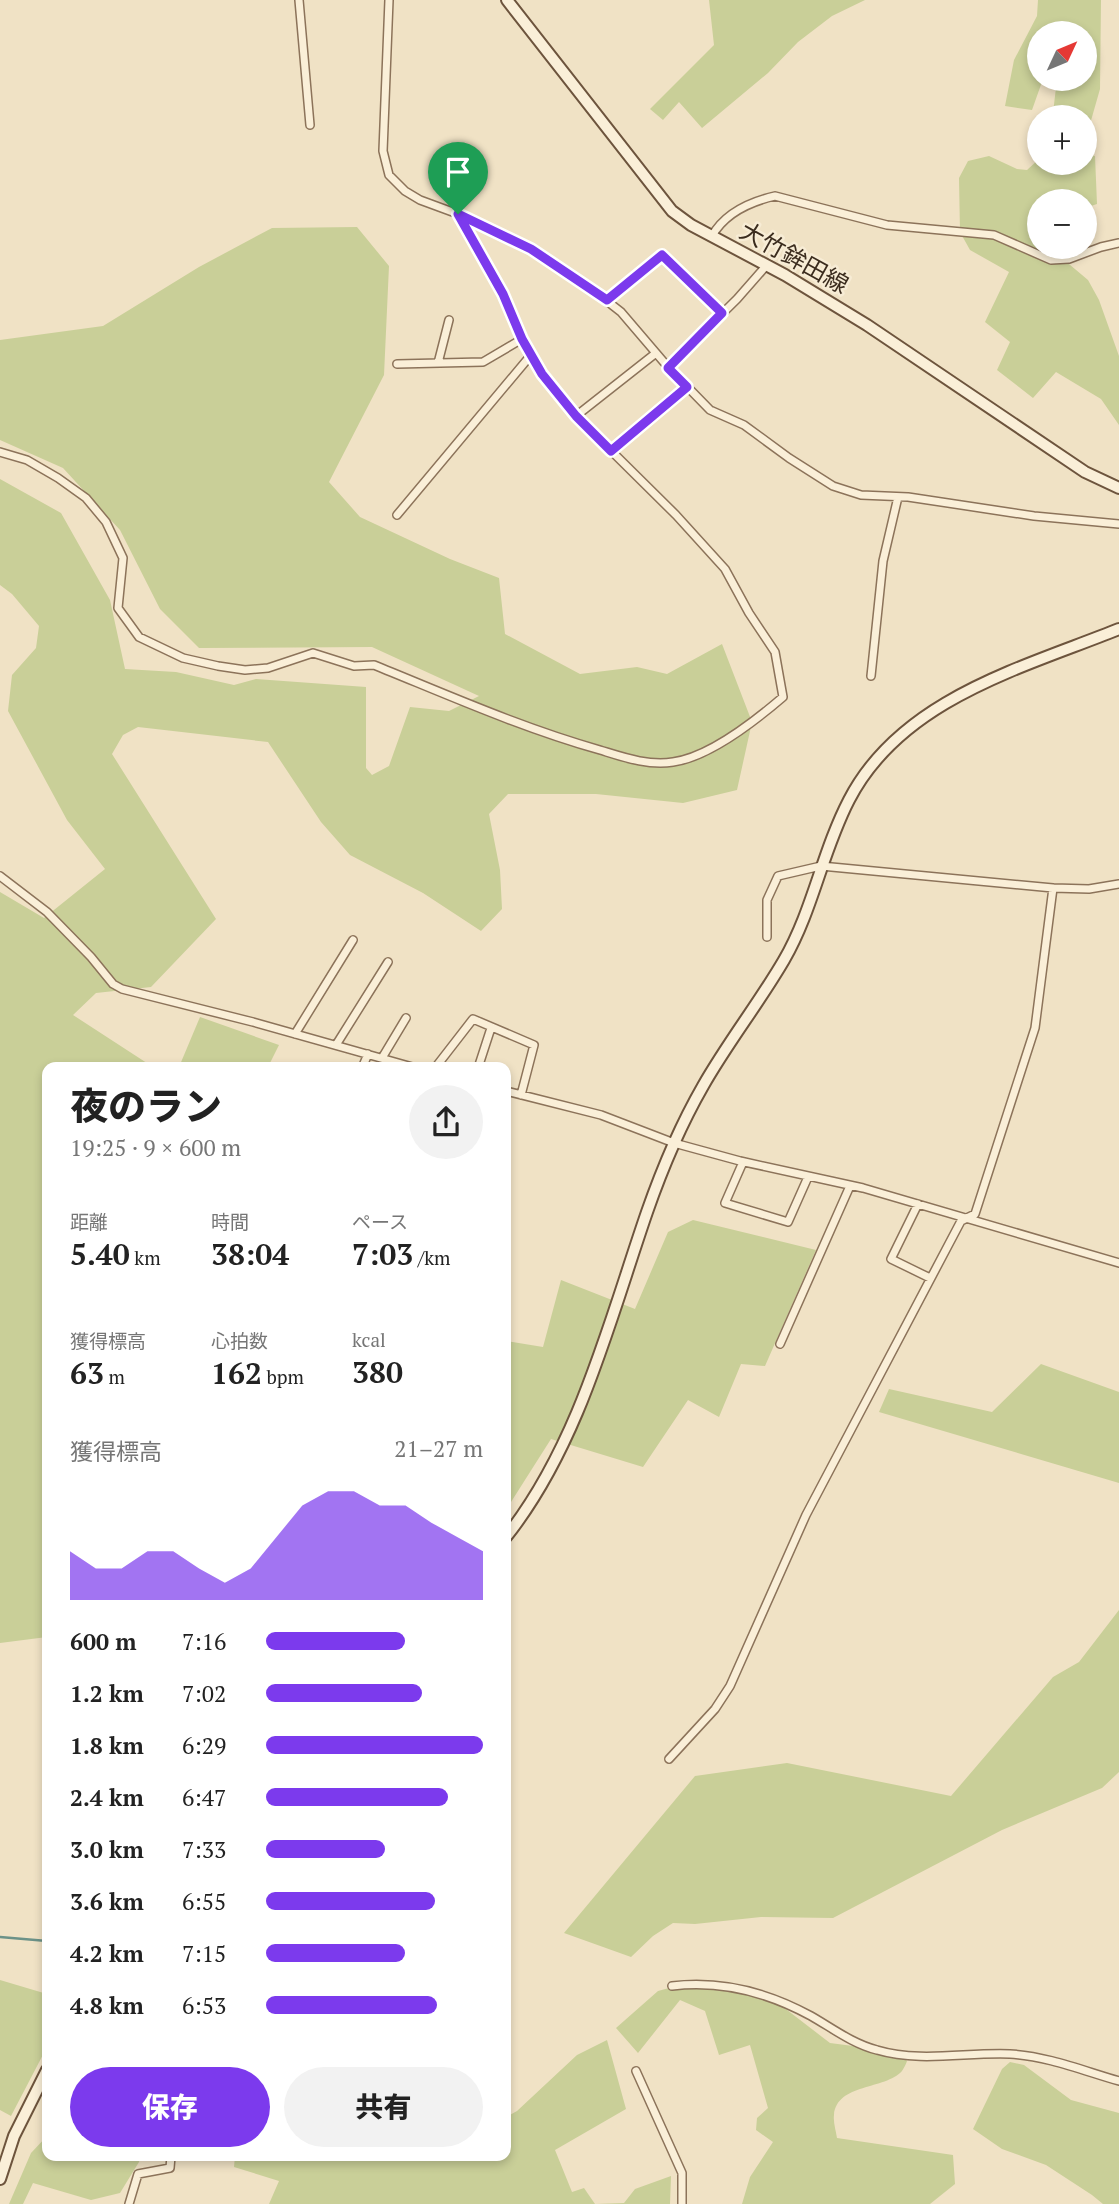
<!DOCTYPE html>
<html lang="ja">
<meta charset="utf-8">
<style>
:root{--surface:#fff;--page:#f2f2f2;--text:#222;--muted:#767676;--accent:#7c3aed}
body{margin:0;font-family:"PT Serif","Noto Sans JP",serif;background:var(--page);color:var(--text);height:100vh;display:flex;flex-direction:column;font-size:26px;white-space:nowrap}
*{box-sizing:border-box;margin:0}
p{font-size:23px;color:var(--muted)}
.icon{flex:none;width:38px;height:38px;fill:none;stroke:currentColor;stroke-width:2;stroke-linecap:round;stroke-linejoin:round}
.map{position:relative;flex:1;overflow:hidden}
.details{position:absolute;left:42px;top:1062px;width:469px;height:1099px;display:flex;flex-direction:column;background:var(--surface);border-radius:14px;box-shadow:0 4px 10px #0003}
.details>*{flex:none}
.needle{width:46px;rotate:46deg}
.tools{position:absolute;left:1027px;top:21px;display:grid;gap:14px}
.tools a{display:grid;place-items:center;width:70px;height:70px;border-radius:50%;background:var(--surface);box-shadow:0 4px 10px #0003;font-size:35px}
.pin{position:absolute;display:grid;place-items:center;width:60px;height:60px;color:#fff;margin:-72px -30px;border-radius:50% 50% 50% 0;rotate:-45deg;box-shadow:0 0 7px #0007}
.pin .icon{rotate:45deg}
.round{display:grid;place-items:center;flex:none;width:74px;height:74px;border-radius:37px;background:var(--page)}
.head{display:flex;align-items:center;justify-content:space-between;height:119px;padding:0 28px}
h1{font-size:38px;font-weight:800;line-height:52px}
.stats{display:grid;grid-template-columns:repeat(3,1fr);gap:10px;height:119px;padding:7px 28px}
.stats div{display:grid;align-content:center}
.stats b{font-size:30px;font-weight:800}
.stats small{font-size:19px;font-weight:400}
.stats p{font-size:19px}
.chart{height:196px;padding:14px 28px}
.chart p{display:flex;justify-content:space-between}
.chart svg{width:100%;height:126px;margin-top:7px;fill:var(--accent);opacity:.7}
.button{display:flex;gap:14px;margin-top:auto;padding:14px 28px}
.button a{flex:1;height:80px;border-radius:42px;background:var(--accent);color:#fff;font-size:28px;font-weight:800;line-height:80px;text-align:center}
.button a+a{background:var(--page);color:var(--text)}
ul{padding:0 28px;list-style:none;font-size:23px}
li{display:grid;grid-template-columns:112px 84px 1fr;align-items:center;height:52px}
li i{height:18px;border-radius:9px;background:var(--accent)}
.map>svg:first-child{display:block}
.green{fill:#c9cf98}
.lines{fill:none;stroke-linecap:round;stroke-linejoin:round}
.stream{stroke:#6c9288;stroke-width:2.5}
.street-casing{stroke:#8c735a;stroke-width:10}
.secondary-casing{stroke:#6d543d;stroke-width:14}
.street{stroke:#faefd8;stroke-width:7}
.secondary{stroke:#faefd8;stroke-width:10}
.route-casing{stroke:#fff;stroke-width:14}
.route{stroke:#7c3aed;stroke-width:9}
.labels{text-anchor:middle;stroke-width:5;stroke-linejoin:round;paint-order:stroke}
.street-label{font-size:24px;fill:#3b2c1e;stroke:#f7ecd5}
</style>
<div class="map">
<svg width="1119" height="2204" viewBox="0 0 1119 2204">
<rect width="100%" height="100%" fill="#f0e2c5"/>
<path class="green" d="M709,0H865L832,16L798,42L768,73L702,128L679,102L663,120L650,109L714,45Z
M1038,0H1101L1100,89L1090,124L1085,122V117H1067L1053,113L1057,79H1085V33H1040V79H1043L1032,110L1005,106L1014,60L1037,16Z
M1085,154L1095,156L1097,204L1085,208V201H1040V247H1057L1063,259L1088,280L1099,300L1119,356V425L1101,399L1056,372L1033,398L997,370L1010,342L985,322L1009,272L970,250L960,232L959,178L968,161L989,156L1017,169L1027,170L1039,159L1040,163H1085Z
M357,227L389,266L384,375L329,482L360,517L450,559L499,578L505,634L580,674L637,667L667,674L722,644L752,722L737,790L683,803L596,794H508L489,814L500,870L502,909L481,931L423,893L350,855L321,822L268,742L138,727L123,735L112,754L216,919L151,987L96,993L73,1015L153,1067L47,1068V1637L0,1643V892L44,918L105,869L67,820L8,711L12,675L36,648L39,626L12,594L0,585V479L61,513L110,600L125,669L176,672L234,685L256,679L366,687V768L372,775L389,766L410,707L449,711L479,696L372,647L199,648L160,609L120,530L63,468L0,440V340L103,326L199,267L272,228Z
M200,1017L279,1045L268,1067H179Z
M693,1220L816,1250L765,1366L741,1364L719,1417L688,1400L643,1467L551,1439L506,1510V1341L543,1347L561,1280L635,1309L668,1232Z
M1041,1364L1119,1392V1483L879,1412L889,1389L992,1412Z
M1119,1610V1772L1102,1788L1002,1830L833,1918L761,1917L695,1924L673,1923L653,1936L631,1957L564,1933L695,1776L787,1763L951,1796L1053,1677L1079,1662Z
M0,1980L47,1994V2047L11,2116L0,2110Z
M715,1983L761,1990L830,2043L899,2052L907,2061C906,2064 904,2068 902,2071C885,2090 837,2083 834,2115C833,2122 836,2131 837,2138L953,2155L955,2184L930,2204H742L750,2177L773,2142L756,2130L757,2118L768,2108L750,2045L719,2055L705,2011L680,2000L638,2053L616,2028L658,1991L680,1985Z
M607,2040L626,2109L555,2150L572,2192L584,2188L595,2204L624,2203L635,2189L671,2176L670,2204H269L279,2181L234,2167L235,2156H506V2117L517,2111L577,2055Z
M1010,2062L1024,2065L1071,2100L1119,2113V2204H1103L1092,2195L1046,2165L1002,2149L973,2129L1002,2069Z
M47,2136V2156H140L139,2162L120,2193L91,2200L33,2183L23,2204H9L31,2153Z"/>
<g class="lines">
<path class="stream" d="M0,1937L47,1941"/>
<g class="street-casing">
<path id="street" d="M299,0L310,125
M389,0L383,151L389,175L405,191L420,200L458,214L531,249L598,294L621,312L668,367L710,410L744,425L789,458L833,486L861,495L908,497L1034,516L1119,524
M712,236C725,213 749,202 775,196L887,225L994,235L1051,260L1069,259L1101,247L1119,243
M607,301L662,255L722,313
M438,363L449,320
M397,364L483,362L522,339
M668,367L737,299L766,266
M576,416L656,353
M611,451L687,387
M0,452L27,460L58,478L86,498L106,522L123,558L118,608L139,637L183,658L218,666L245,670L268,668L313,653L354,666L374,665C448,695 522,728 600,750C623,757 648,766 673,762C710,757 755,721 783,697L775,652L749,613L725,569L676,515L576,416L542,374L522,339L504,294L458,214
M397,515L531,355
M871,676L883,561L898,497
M0,876L47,912L91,957L113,984L122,989L253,1022L416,1068
M767,937V900L778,876L821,866L1053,888L1089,889L1119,884
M295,1034L353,940
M336,1045L388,962
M382,1058L406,1018
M362,1068L368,1054
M435,1068L473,1019L534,1045L521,1095
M478,1068L491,1028
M506,1091L601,1115L674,1143L740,1161L863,1188L1119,1263
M743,1162L725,1203L788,1222L808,1177
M918,1204L891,1259L930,1278
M780,1344L850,1186
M669,1759L715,1709L730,1686L806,1515L961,1221L975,1214L1035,1028L1053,888
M672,1986C722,1980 767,1992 811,2016C832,2028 853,2044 877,2050C921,2063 966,2052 1010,2054C1047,2056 1084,2071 1119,2081
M636,2071L682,2173V2204
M129,2204L138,2174L170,2168L171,2156"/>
</g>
<g class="secondary-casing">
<path id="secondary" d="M507,0L672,211L691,225L785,275L867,325L1085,472L1119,488
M506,1537C579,1445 609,1322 647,1212C662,1169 680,1126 703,1086C728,1042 759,1003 784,960C813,910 822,852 849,800C901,699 1022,668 1119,629
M0,2179L14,2136L47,2070"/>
</g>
<use href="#street" class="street"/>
<use href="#secondary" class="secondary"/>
</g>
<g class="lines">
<g class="route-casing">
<path id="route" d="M458,214L531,249L607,300L662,255L722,313L668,368L687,387L611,451L576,416L542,374L522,339L503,294Z"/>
</g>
<use href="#route" class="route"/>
</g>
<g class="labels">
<g class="street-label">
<text transform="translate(794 258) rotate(29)" y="8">大竹鉾田線</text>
</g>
</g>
</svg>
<div class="tools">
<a><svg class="needle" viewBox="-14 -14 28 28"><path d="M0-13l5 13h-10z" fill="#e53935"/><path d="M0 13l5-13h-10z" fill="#767676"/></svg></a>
<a>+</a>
<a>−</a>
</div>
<div class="pin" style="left:458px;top:214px;background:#1e9e55"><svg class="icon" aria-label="arrive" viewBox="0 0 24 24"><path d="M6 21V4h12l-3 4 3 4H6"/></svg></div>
<section class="details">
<div class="head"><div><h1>夜のラン</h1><p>19:25 · 9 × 600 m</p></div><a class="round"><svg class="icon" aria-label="share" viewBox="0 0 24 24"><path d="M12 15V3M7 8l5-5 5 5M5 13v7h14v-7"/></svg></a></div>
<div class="stats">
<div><p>距離</p><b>5.40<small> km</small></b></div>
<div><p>時間</p><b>38:04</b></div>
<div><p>ペース</p><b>7:03<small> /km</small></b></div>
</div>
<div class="stats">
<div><p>獲得標高</p><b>63<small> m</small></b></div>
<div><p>心拍数</p><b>162<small> bpm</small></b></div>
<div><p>kcal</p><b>380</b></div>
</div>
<div class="chart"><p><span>獲得標高</span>21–27 m</p>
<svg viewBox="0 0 160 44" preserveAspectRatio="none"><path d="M0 44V27L10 33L20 33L30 27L40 27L50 33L60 38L70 33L80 22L90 11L100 6L110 6L120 11L130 11L140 17L150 22L160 27V44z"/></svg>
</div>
<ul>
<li><b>600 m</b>7:16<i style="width:64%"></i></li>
<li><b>1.2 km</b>7:02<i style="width:72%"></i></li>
<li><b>1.8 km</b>6:29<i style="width:100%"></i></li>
<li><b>2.4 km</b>6:47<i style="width:84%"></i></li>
<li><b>3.0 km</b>7:33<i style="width:55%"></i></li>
<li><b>3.6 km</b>6:55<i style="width:78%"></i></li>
<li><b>4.2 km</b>7:15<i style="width:64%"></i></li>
<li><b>4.8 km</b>6:53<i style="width:79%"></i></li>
</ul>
<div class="button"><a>保存</a><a>共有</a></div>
</section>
</div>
